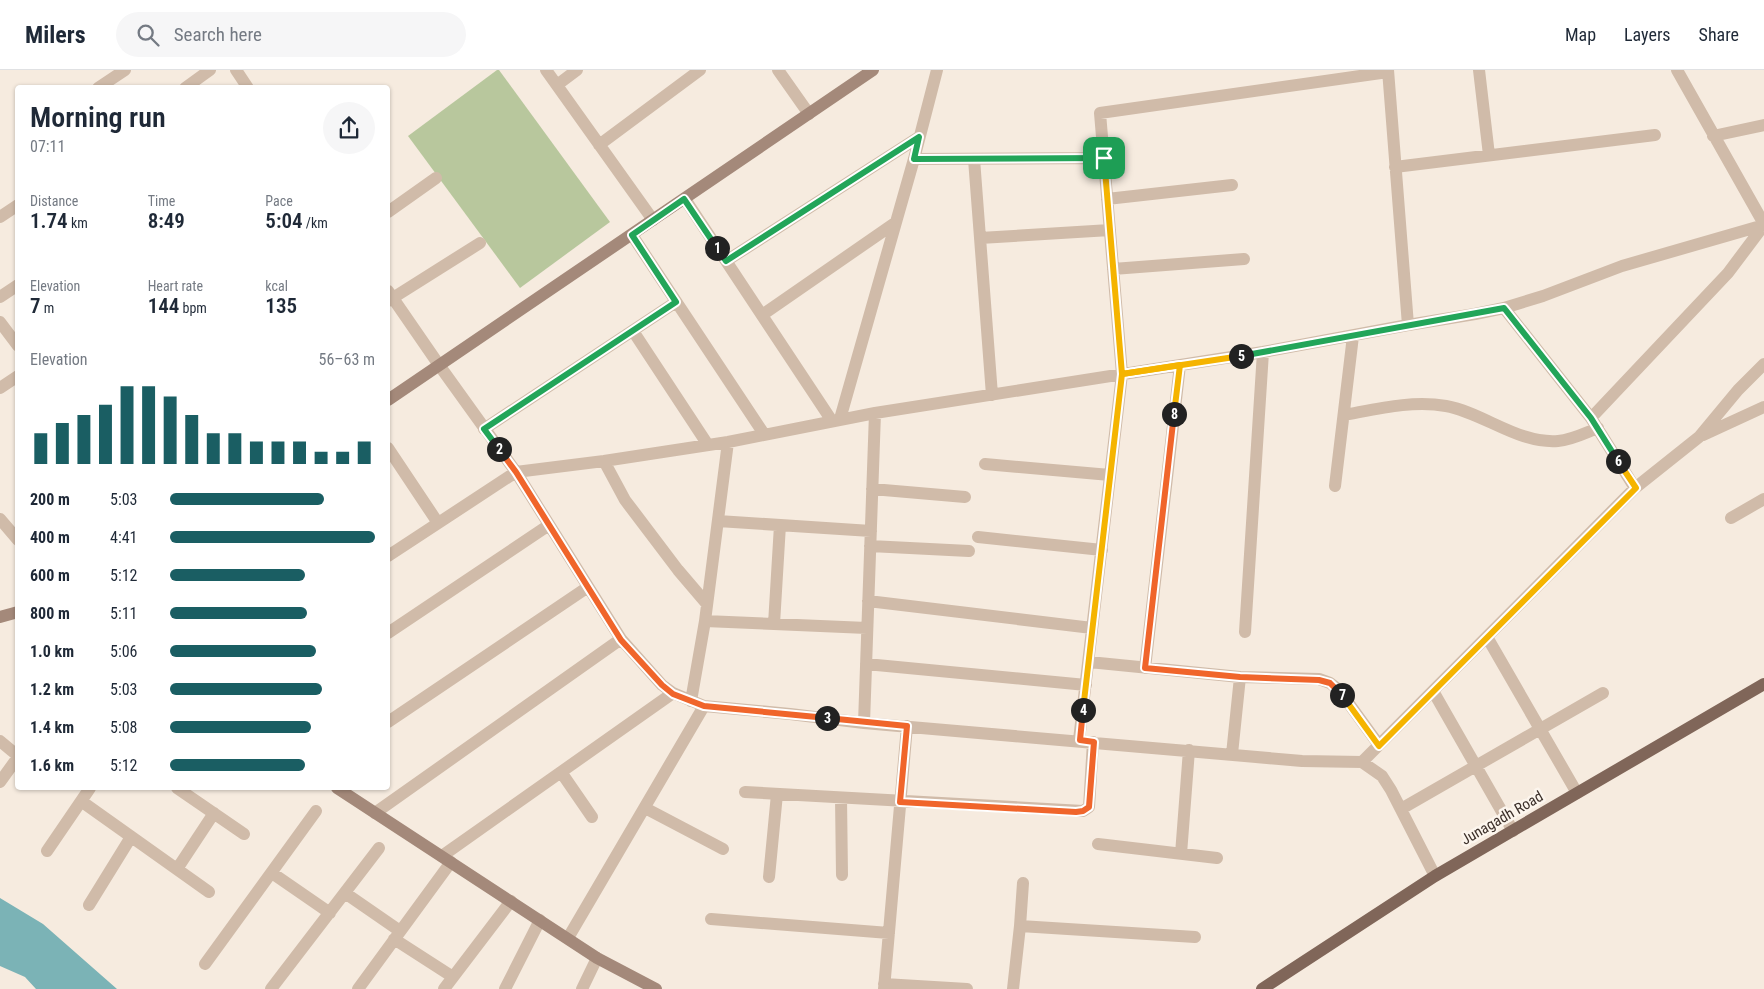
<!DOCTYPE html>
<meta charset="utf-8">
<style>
:root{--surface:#fff;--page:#f6f6f7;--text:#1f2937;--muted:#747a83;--line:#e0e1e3;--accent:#1a5e63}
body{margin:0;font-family:"Roboto Condensed",sans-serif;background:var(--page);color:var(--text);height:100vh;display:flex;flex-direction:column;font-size:19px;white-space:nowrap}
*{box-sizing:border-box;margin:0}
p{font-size:16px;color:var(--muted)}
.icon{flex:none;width:28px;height:28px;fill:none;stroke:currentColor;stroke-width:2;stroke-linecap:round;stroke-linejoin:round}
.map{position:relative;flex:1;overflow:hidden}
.drawer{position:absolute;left:15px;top:15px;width:375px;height:705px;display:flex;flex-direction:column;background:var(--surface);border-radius:5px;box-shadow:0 1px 4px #0004}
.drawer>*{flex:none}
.pin{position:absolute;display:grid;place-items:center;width:42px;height:42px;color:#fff;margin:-21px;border-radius:10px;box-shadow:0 2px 8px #0006}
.km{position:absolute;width:25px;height:25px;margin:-12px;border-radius:50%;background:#222;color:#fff;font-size:14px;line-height:25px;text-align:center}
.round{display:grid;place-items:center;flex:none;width:52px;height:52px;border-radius:26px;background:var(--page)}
.overview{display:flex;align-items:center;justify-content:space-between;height:85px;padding:0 15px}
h1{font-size:28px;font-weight:600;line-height:38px}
.stats{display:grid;grid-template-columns:repeat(3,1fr);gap:8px;height:85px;padding:5px 15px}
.stats div{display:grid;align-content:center}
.stats b{font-size:21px;font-weight:600}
.stats small{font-size:14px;font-weight:400}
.stats p{font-size:14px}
.chart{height:140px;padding:10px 15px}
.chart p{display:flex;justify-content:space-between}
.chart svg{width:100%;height:90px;margin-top:5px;stroke:var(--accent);stroke-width:6}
ul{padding:0 15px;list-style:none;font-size:16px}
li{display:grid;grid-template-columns:80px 60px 1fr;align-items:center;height:38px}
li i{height:12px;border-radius:6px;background:var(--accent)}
header{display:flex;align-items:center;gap:30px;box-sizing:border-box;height:70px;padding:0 25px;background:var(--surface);border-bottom:1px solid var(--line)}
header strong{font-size:24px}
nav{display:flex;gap:28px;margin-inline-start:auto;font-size:18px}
.search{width:350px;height:45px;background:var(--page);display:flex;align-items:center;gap:12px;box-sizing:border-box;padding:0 18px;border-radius:28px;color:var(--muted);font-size:19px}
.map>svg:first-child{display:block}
.green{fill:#b8c79d}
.water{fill:#7bb3b6}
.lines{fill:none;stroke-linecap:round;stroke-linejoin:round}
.street{stroke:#d0bba9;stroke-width:12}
.secondary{stroke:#a4897a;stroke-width:12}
.primary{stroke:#806659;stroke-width:12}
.split-1-casing{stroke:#fff;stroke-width:10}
.split-2-casing{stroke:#fff;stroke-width:10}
.split-3-casing{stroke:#fff;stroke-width:10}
.split-4-casing{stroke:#fff;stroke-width:10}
.split-5-casing{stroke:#fff;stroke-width:10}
.split-6-casing{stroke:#fff;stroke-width:10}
.split-7-casing{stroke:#fff;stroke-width:10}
.split-8-casing{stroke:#fff;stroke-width:10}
.split-9-casing{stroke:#fff;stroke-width:10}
.split-1{stroke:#22a559;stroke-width:6}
.split-2{stroke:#22a559;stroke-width:6}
.split-3{stroke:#f0652b;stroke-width:6}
.split-4{stroke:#f0652b;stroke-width:6}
.split-5{stroke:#f5b400;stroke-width:6}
.split-6{stroke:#22a559;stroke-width:6}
.split-7{stroke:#f5b400;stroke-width:6}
.split-8{stroke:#f0652b;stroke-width:6}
.split-9{stroke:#f5b400;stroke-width:6}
.labels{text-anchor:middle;stroke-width:5;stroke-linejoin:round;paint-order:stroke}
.street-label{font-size:15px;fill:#3c302a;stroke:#fcf5ed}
</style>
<header>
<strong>Milers</strong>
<div class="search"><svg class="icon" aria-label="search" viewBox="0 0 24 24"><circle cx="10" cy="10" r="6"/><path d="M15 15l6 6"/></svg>Search here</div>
<nav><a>Map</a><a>Layers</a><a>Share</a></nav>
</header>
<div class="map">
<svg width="1764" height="919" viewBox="0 0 1764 919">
<rect width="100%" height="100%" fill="#f6ebdf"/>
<path class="green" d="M497,0H499L610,152L520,218L408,66Z"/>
<path class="water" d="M0,828L43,854L117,919H36L25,907L0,896Z"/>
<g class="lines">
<path class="street" d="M236,0L248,18
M546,0L653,150
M778,0L809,44
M1388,0L1408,255
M1479,0L1489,85
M1677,0L1764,154
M557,15L577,0
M98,18L125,0
M185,18L210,0
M1713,66L1764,55
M599,75L700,0
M914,89L1104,88
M974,89L992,325
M1395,97L1655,65
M685,129L832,351
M1107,129L1232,115
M388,142L436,108
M0,147L18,135
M632,165L764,364
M980,168L1110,160
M726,191L919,67
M1113,199L1244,189
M388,221L439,295L516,402L621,569L662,615L673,623L704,636L790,644L864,653L1302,691L1362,692L1382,706L1391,720L1435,806
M0,227L18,215
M388,231L480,173
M1504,238L1591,348L1635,418
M762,245L895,153
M0,252L18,276
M633,261L708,375
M0,318L18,306
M1344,345C1377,339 1412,330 1446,336C1484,343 1518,374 1558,371C1572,370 1585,363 1598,358
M1591,348L1728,203L1764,155
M840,349L914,89L937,0
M484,359L676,232
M1703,365L1764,337
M388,378L438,453
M604,391L625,430L678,500L707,534
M985,394L1110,405
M1335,416L1353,266
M872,419L965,427
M1731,448L1764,429
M0,449L18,470
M718,451L871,461
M978,467L1102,480
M870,476L969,481
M388,486L516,402L604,391L728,372L875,343L1263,282L1408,255L1475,244L1504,238L1543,226L1622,196L1764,155
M868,531L1092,558
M705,551L867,558
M774,554L780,455
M1245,562L1263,282
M388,563L549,455
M1487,567L1577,723
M1089,592L1240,607L1319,609L1330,613L1339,620L1379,675
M866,594L1086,615
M1145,598L1180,295
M1433,621L1513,761
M691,631L705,551L728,372
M388,652L588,517
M864,653L875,343
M1079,670L1122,304L1100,43L1388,2
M0,671L18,686
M1232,684L1240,607
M1362,692L1635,418L1699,367L1738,320L1764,294
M561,702L592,747
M0,712L18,687
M177,718L244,764
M745,722L1083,741L1089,737L1093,672
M841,728L842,805
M81,731L209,822
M645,738L723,779
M1401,739L1603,623
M375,743L621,569
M1098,774L1217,788
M47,781L90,718
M1181,784L1189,680
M442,786L673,623
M177,799L214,743
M272,803L330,843
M769,807L777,724
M345,823L400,861
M89,835L131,767
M711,849L889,863
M1020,856L1195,867
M568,868L704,636
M394,869L453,907
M205,894L316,741
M884,914L967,919
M271,919L379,778
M358,919L451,792
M444,919L511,831
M505,919L540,850
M582,919L597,888
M884,919L907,656
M1013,919L1020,856L1023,813"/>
<path class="secondary" d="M388,330L873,0
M0,547L18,542
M337,718L597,888L656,919"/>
<path class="primary" d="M1262,919L1435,806L1764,614"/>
</g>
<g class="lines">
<g class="split-1-casing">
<path id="split-1" d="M717,178L726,191L919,67L914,89L1104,88"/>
</g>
<g class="split-2-casing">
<path id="split-2" d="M499,379L484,359L676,232L632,165L684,129L717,178"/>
</g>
<g class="split-3-casing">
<path id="split-3" d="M499,379L516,402L621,570L662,615L673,624L704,636L827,648"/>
</g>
<g class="split-4-casing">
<path id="split-4" d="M827,648L907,656L900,732L1076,742L1083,741L1089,737L1094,672L1080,670L1083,640"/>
</g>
<g class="split-5-casing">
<path id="split-5" d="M1083,640L1122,304L1241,286"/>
</g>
<g class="split-6-casing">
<path id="split-6" d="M1241,286L1504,238L1591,348L1618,391"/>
</g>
<g class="split-7-casing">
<path id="split-7" d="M1342,625L1379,676L1636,418L1618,391"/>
</g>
<g class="split-8-casing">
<path id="split-8" d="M1174,344L1145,598L1240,607L1319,610L1330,613L1342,625"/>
</g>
<g class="split-9-casing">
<path id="split-9" d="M1104,88L1122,304L1180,295L1174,344"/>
</g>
<use href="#split-1" class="split-1"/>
<use href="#split-2" class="split-2"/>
<use href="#split-3" class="split-3"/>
<use href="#split-4" class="split-4"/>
<use href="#split-5" class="split-5"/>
<use href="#split-6" class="split-6"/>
<use href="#split-7" class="split-7"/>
<use href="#split-8" class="split-8"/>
<use href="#split-9" class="split-9"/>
</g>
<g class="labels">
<g class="street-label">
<text transform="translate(1502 748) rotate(-30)" y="5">Junagadh Road</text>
</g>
</g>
</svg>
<div class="pin" style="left:1104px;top:88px;background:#1e9e55"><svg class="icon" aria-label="arrive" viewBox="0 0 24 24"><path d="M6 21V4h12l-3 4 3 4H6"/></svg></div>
<b class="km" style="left:717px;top:178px">1</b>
<b class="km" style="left:499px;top:379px">2</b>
<b class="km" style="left:827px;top:648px">3</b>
<b class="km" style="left:1083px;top:640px">4</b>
<b class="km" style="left:1241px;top:286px">5</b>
<b class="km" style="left:1618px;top:391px">6</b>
<b class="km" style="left:1342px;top:625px">7</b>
<b class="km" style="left:1174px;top:344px">8</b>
<section class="drawer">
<div class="overview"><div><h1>Morning run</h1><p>07:11</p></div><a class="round"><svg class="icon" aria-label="share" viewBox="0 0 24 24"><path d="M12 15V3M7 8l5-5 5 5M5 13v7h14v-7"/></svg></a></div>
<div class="stats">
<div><p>Distance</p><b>1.74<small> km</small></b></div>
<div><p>Time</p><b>8:49</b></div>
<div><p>Pace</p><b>5:04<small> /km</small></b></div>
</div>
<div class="stats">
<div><p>Elevation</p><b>7<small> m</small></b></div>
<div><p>Heart rate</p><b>144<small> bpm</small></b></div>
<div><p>kcal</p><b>135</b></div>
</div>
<div class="chart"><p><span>Elevation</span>56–63 m</p>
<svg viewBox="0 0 160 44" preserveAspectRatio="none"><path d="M5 44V29M15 44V24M25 44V20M35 44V15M45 44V6M55 44V6M65 44V11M75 44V20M85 44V29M95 44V29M105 44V33M115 44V33M125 44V33M135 44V38M145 44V38M155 44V33"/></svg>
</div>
<ul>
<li><b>200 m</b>5:03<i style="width:75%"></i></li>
<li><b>400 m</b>4:41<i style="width:100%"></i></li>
<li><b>600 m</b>5:12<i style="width:66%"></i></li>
<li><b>800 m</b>5:11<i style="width:67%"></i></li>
<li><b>1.0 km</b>5:06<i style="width:71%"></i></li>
<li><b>1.2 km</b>5:03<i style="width:74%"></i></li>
<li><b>1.4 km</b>5:08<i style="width:69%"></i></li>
<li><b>1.6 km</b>5:12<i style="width:66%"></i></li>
</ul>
</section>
</div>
